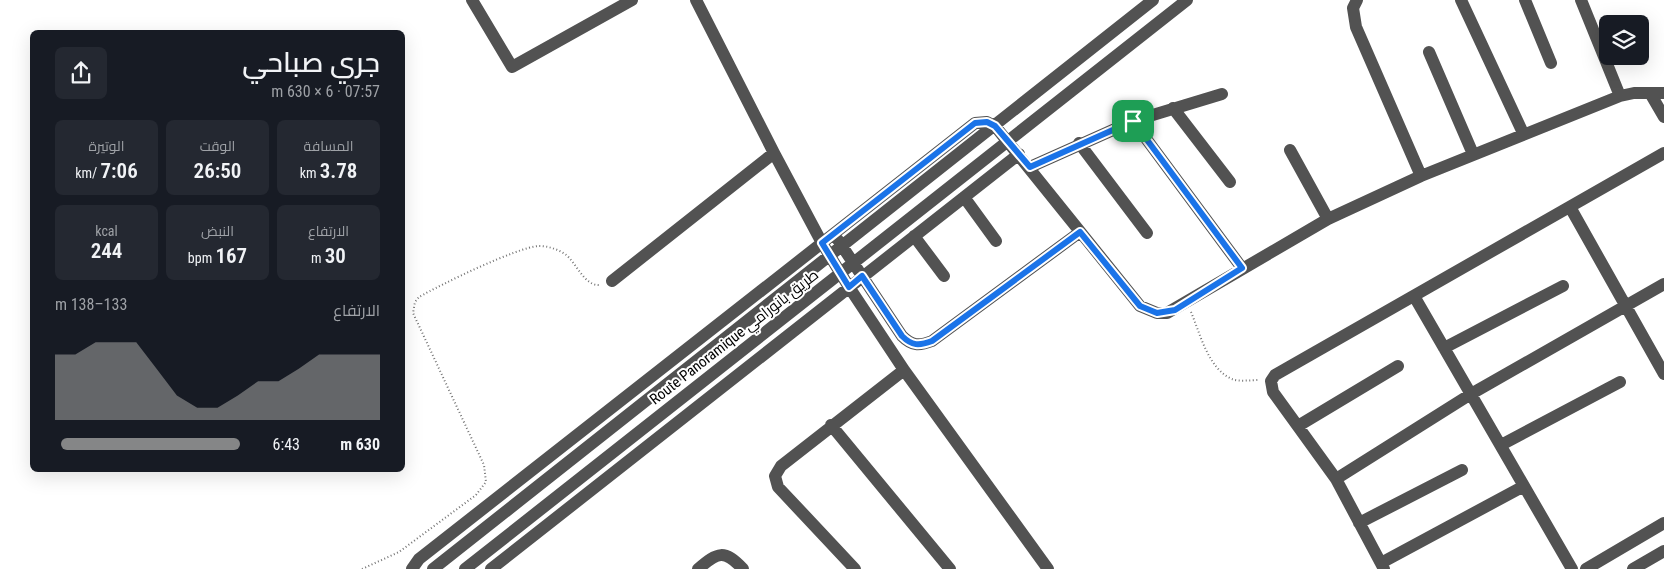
<!DOCTYPE html>
<html lang="ar">
<meta charset="utf-8">
<style>
:root{--surface:#171b24;--page:#242831;--text:#f1f3f6;--muted:#9ea1a6;--accent:#858687}
body{margin:0;font-family:"Roboto Condensed",Cairo,sans-serif;background:var(--page);color:var(--text);direction:rtl;height:100vh;display:flex;flex-direction:column;font-size:19px;white-space:nowrap}
*{box-sizing:border-box;margin:0}
p{font-size:16px;color:var(--muted)}
.icon{flex:none;width:28px;height:28px;fill:none;stroke:currentColor;stroke-width:2;stroke-linecap:round;stroke-linejoin:round}
.map{position:relative;flex:1;overflow:hidden;direction:ltr}
.panel{position:absolute;left:30px;top:30px;width:375px;height:442px;display:flex;flex-direction:column;background:var(--surface);border-radius:8px;box-shadow:0 5px 20px #0002;direction:rtl}
.panel>*{flex:none}
.buttons{position:absolute;left:1599px;top:15px;display:grid;gap:10px}
.buttons a{display:grid;place-items:center;width:50px;height:50px;border-radius:8px;background:var(--surface);box-shadow:0 5px 20px #0002;font-size:25px}
.pin{position:absolute;display:grid;place-items:center;width:42px;height:42px;color:#fff;margin:-21px;border-radius:10px;box-shadow:0 2px 8px #0006}
.round{display:grid;place-items:center;flex:none;width:52px;height:52px;border-radius:8px;background:var(--page)}
.head{display:flex;align-items:center;justify-content:space-between;height:85px;padding:0 25px}
h1{font-size:28px;font-weight:600;line-height:38px}
.figures{display:grid;grid-template-columns:repeat(3,1fr);gap:8px;height:85px;padding:5px 25px}
.figures div{display:grid;align-content:center;border-radius:8px;background:var(--page);text-align:center}
.figures b{font-size:21px;font-weight:600}
.figures small{font-size:14px;font-weight:400}
.figures p{font-size:14px}
.chart{height:140px;padding:10px 25px}
.chart p{display:flex;justify-content:space-between}
.chart svg{width:100%;height:90px;margin-top:5px;fill:var(--accent);opacity:.7}
ul{padding:0 25px;list-style:none;font-size:16px}
li{display:grid;grid-template-columns:80px 60px 1fr;align-items:center;height:38px}
li i{height:12px;border-radius:6px;background:var(--accent)}
.map>svg:first-child{display:block}
.lines{fill:none;stroke-linecap:round;stroke-linejoin:round}
.path{stroke:#747474;stroke-width:2;stroke-dasharray:1 2.5;stroke-linecap:butt}
.minor{stroke:#525252;stroke-width:12}
.route-casing{stroke:#fff;stroke-width:10}
.route{stroke:#1a73e8;stroke-width:6}
.labels{text-anchor:middle;stroke-width:4;stroke-linejoin:round;paint-order:stroke}
.street-label{font-size:15px;fill:#000;stroke:#fff}
</style>
<div class="map">
<svg width="1664" height="569" viewBox="0 0 1664 569">
<rect width="100%" height="100%" fill="#fff"/>
<g class="lines">
<path class="path" d="M1191,312C1200,333 1208,369 1232,379C1239,382 1251,380 1259,380
M362,569L399,552L476,495L486,482L484,465L413,313L415,302L419,297C440,285 517,247 539,246C548,246 557,249 565,254C577,263 584,287 601,285"/>
<path class="minor" d="M472,0L512,67L632,0
M696,0L774,153L822,243L849,287L904,370L1048,569
M1357,0L1353,8L1356,27L1421,176
M1461,0L1523,133
M1525,0L1551,63
M1581,0L1620,96
M1429,52L1473,154
M1650,93L1664,117
M1173,108L1230,182
M1133,121L1242,268
M1079,143L1147,233
M1290,150L1328,219
M1030,167L1133,121L1222,94
M964,197L996,241
M1570,207L1664,374
M914,236L944,276
M838,240L902,336C912,346 919,346 932,341L1080,232
M612,281L774,153
M1414,296L1572,569
M1444,348L1563,286
M831,425L950,569
M1298,426L1398,366
M1501,445L1620,382
M1336,479L1471,394L1664,284
M1359,523L1462,470
M1381,563L1524,486
M412,569L419,559L975,123L987,122L995,126L1140,306L1157,313H1167L1328,219L1421,176L1620,96L1634,93H1664
M433,569L1153,0
M465,569L1187,0
M491,569L1019,154
M698,569C718,552 724,549 743,569
M855,569L778,487L775,476L781,466L904,370
M1384,569L1336,479L1273,392L1271,381L1275,375L1664,153
M1586,569L1664,523
M1633,569L1664,551"/>
</g>
<g class="lines">
<g class="route-casing">
<path id="route" d="M1133,121L1242,268L1175,310L1157,313L1140,306L1080,232L932,341C919,346 912,346 902,336L862,276L849,287L822,243L975,123L987,122L995,126L1030,167Z"/>
</g>
<use href="#route" class="route"/>
</g>
<g class="labels">
<g class="street-label">
<text transform="translate(734 337) rotate(-38)" y="5">Route Panoramique طريق بانورامي</text>
</g>
</g>
</svg>
<div class="buttons">
<a><svg class="icon" aria-label="layers" viewBox="0 0 24 24"><path d="M12 4l9 5-9 5-9-5zM3 14l9 5 9-5"/></svg></a>
</div>
<div class="pin" style="left:1133px;top:121px;background:#1e9e55"><svg class="icon" aria-label="arrive" viewBox="0 0 24 24"><path d="M6 21V4h12l-3 4 3 4H6"/></svg></div>
<section class="panel">
<div class="head"><div><h1>جري صباحي</h1><p>07:57 · 6 × 630 m</p></div><a class="round"><svg class="icon" aria-label="share" viewBox="0 0 24 24"><path d="M12 15V3M7 8l5-5 5 5M5 13v7h14v-7"/></svg></a></div>
<div class="figures">
<div><p>المسافة</p><b>3.78<small> km</small></b></div>
<div><p>الوقت</p><b>26:50</b></div>
<div><p>الوتيرة</p><b>7:06<small> /km</small></b></div>
</div>
<div class="figures">
<div><p>الارتفاع</p><b>30<small> m</small></b></div>
<div><p>النبض</p><b>167<small> bpm</small></b></div>
<div><p>kcal</p><b>244</b></div>
</div>
<div class="chart"><p><span>الارتفاع</span>133–138 m</p>
<svg viewBox="0 0 160 44" preserveAspectRatio="none"><path d="M0 44V12L10 12L20 6L30 6L40 6L50 19L60 32L70 38L80 38L90 32L100 25L110 25L120 19L130 12L140 12L150 12L160 12V44z"/></svg>
</div>
<ul>
<li><b>630 m</b>6:43<i style="width:97%"></i></li>
</ul>
</section>
</div>
